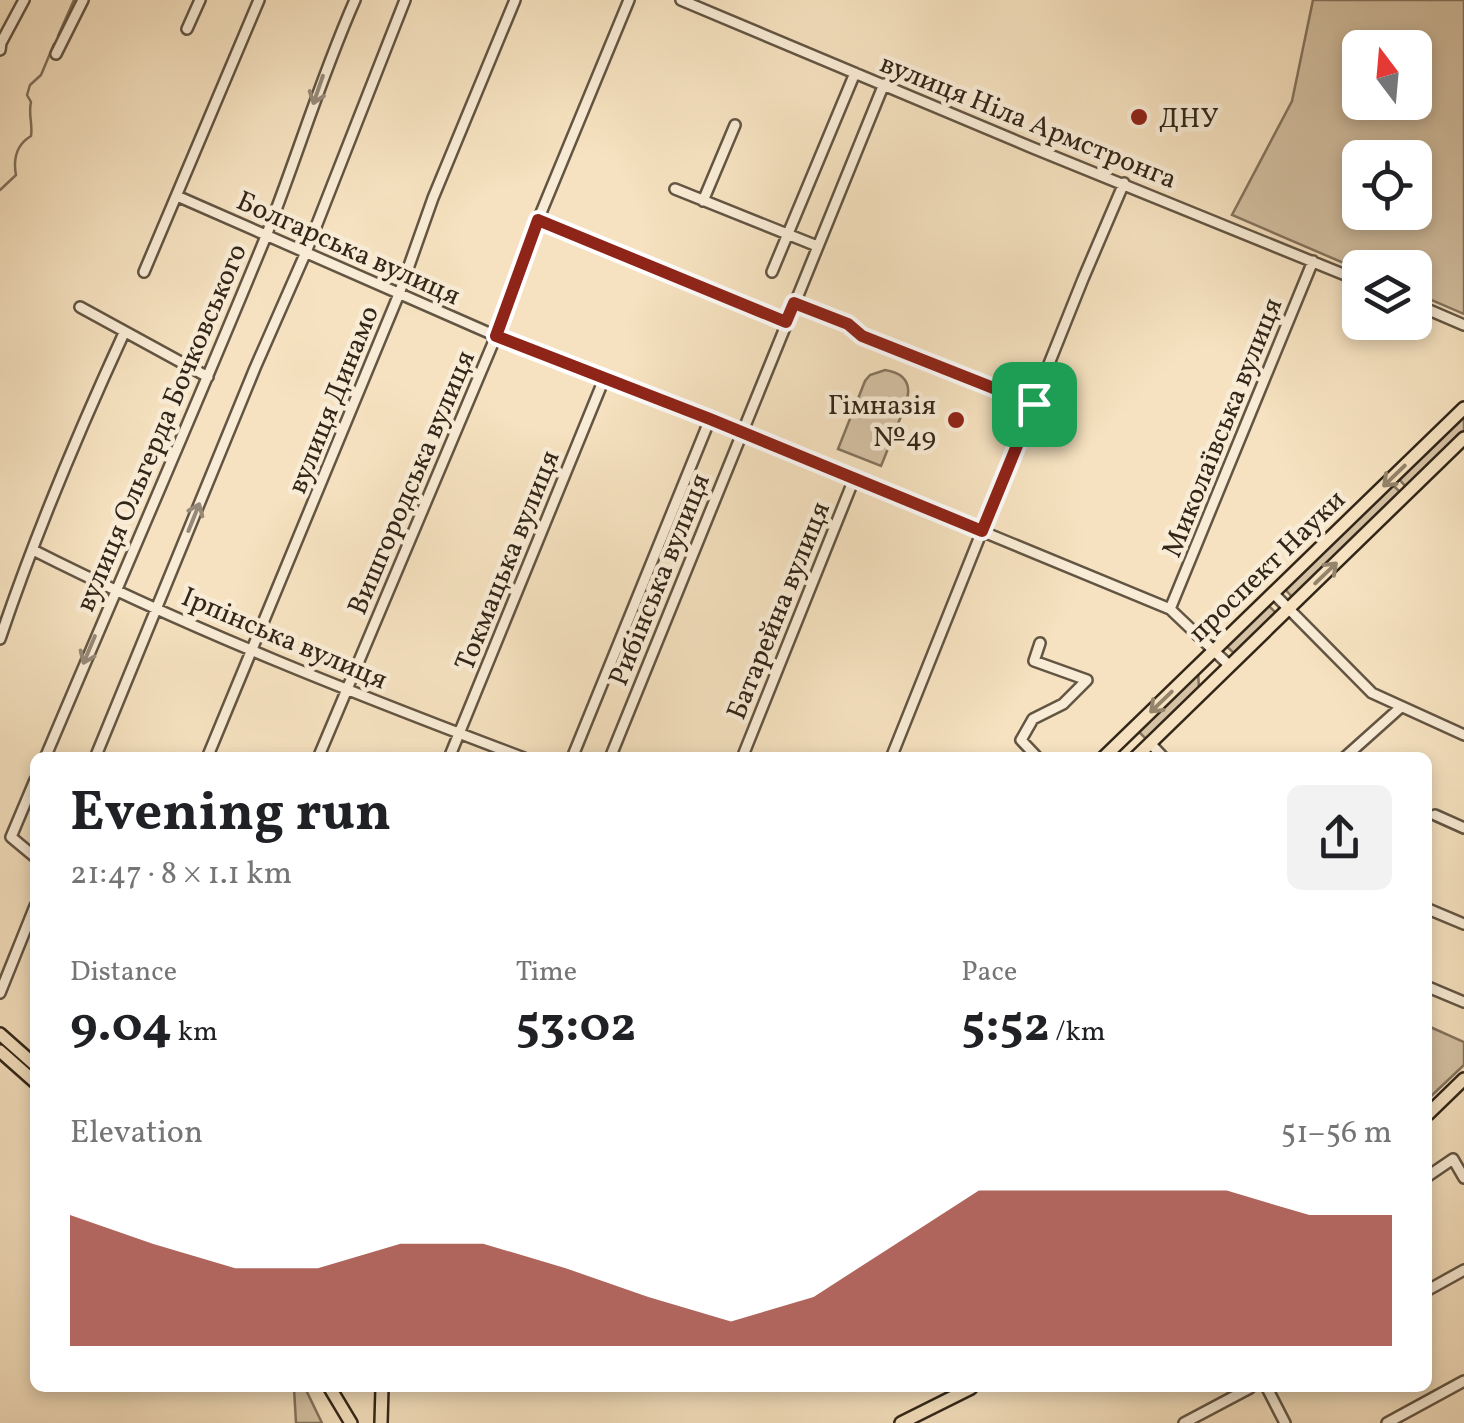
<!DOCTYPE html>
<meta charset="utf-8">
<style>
:root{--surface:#fff;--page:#f2f2f2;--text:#202124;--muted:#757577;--accent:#8f2418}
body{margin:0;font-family:Vollkorn,serif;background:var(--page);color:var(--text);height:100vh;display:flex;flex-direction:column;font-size:38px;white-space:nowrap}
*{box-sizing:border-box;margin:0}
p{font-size:32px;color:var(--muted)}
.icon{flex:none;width:55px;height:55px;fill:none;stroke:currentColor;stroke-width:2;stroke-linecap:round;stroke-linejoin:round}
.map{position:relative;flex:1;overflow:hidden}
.details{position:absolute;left:30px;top:752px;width:1402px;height:640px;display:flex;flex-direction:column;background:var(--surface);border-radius:15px;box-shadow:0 5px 15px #0003}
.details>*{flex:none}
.needle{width:65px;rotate:344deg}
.fabs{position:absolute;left:1342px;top:30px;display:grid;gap:20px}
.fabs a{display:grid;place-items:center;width:90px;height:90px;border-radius:15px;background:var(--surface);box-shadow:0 5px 15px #0003;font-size:50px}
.pin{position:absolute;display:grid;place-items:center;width:85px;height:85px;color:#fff;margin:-42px;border-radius:20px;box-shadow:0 5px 15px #0006}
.round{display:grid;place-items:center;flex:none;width:105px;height:105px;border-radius:15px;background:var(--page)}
.overview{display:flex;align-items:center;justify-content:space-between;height:170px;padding:0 40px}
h1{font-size:55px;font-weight:700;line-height:75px}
.metrics{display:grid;grid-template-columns:repeat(3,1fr);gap:15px;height:170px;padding:10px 40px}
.metrics div{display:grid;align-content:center}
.metrics b{font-size:50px;font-weight:700}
.metrics small{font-size:28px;font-weight:400}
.metrics p{font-size:28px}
.chart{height:280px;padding:20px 40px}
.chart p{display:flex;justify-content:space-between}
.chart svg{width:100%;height:180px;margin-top:10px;fill:var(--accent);opacity:.7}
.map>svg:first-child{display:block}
.green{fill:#d5c2a4;stroke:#84745e;stroke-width:2.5;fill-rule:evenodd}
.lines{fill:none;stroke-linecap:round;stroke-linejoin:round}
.stream{stroke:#7f705b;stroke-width:2.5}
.minor-casing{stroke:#635543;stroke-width:14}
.major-casing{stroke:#322619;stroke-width:16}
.minor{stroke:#f9ecd6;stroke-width:9}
.major{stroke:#f6e2c0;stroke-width:11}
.oneway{stroke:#968978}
.oneway2{stroke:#94846c}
.route-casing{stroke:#fff;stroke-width:20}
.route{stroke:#8f2418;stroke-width:12}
.poi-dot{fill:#8f2418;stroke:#f9ecd6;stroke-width:4}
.labels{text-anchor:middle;stroke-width:9;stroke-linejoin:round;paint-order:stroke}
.poi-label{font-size:28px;fill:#322619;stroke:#f9ecd6;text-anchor:start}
.street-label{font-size:28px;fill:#322619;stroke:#f9ecd6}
</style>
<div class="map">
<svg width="1464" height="1423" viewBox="0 0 1464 1423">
<rect width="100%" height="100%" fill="#f6e2c0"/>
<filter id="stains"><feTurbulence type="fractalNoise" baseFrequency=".002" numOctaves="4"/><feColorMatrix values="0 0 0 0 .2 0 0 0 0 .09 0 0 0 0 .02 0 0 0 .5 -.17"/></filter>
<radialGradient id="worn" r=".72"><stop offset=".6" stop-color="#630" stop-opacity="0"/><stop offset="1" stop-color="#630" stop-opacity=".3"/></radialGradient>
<path class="green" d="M1313,0H1464V314L1415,293V268H1360V270L1232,215L1292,101ZM1360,48H1415V102H1360ZM1360,158H1415V212H1360Z
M885,370C922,376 906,405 896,428C891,441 886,454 881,466L838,449L865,381L870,375Z
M1464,413V431L1407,488L1398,478Z
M1392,484L1401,493L1293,598L1284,588Z
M1267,604L1277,614L1235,654L1225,645Z
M1198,671L1199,689L1147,740L1137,730Z
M1428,1026L1464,1042V1065L1428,1099Z
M294,1388H305L322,1423H296Z"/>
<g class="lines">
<path class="stream" d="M58,36L74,0
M0,190L16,175C13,159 16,145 31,136C33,124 28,114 31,102L27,95L30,85L41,75L54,44"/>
<g class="minor-casing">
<path id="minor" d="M681,0L1033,148L1360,281
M187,29L200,0
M0,50L1,43L24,0
M56,54L83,0
M675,189L817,246
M177,196L496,336L710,419L1170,609L1230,666
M703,201L735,125
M538,220L786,322
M144,272L259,0
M772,272L855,73
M794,303L847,324L862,336L1034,404
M1415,304L1464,325
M80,307L208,377
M33,550C191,630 358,695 524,758
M1273,593L1372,693L1464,735
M1170,609L1313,261
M0,639C35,535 78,433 124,333
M1150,743L1164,758
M45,758C118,585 193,414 264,241C296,161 320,79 355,0
M95,758L255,368L306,252L405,0
M207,758L399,294L433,198L515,0
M318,758L496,336L538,220L629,0
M449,758L604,379
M572,758L710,419
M610,758L884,84
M742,758L854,479
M891,758L1083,279L1124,183
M1038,758L1021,740L1033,719L1063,704L1087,680L1034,661L1040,643
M1344,758L1401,707
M35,780L11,837L35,857
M1435,815L1464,828
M1428,909L1464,924
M1428,987L1464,1002
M0,993L35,906
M1428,1176L1453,1159L1464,1178
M1428,1290L1464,1270
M1267,1388L1285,1423
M1184,1423L1250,1388
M1387,1423L1464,1381"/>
</g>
<g class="major-casing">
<path id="major" d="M1103,758L1464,408
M1135,758L1464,438
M0,1034L35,1065
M0,1051L35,1082
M1428,1114L1464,1079
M330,1388L351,1423
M381,1423L382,1388
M901,1423L971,1388"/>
</g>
<use href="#minor" class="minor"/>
<use href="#major" class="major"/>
</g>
<defs><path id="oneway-shaft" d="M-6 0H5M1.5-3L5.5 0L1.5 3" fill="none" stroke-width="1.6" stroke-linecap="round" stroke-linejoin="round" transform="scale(2.5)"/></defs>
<g class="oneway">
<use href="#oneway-shaft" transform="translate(318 90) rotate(109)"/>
<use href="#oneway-shaft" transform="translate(194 517) rotate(-68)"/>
<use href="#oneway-shaft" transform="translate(89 650) rotate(113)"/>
</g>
<g class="oneway2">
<use href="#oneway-shaft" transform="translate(1394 476) rotate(136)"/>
<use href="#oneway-shaft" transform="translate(1326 573) rotate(-44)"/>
<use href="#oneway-shaft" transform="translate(1161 702) rotate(136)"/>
</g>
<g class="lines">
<g class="route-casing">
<path id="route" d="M538,220L786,322L794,303L848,324L862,336L1034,404L982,531L710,419L496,336Z"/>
</g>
<use href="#route" class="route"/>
</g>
<g class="poi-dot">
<circle cx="1139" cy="117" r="10"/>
<circle cx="956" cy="420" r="10"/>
</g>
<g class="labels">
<g class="poi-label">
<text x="1159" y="127">ДНУ</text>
<text x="936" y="414" text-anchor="end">Гімназія<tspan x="936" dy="32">№49</tspan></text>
</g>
<g class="street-label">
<text transform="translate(1029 120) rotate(22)" y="10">вулиця Ніла Армстронга</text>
<text transform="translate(349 247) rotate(24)" y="10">Болгарська вулиця</text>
<text transform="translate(332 399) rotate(-68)" y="10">вулиця Динамо</text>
<text transform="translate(160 427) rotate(-67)" y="10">вулиця Ольгерда Бочковського</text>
<text transform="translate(1221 427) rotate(-68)" y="10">Миколаївська вулиця</text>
<text transform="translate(410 482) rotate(-67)" y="10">Вишгородська вулиця</text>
<text transform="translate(506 560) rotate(-68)" y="10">Токмацька вулиця</text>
<text transform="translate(1266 565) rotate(-44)" y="10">проспект Науки</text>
<text transform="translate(658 579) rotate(-68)" y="10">Рибінська вулиця</text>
<text transform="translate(777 610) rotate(-68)" y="10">Батарейна вулиця</text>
<text transform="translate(285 637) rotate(23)" y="10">Ірпінська вулиця</text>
</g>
</g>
<rect width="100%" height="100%" filter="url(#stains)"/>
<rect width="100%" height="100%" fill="url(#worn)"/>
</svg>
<div class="fabs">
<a><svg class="needle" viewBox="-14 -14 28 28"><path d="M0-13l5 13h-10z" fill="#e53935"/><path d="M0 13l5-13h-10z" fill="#757577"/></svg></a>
<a><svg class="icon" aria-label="locate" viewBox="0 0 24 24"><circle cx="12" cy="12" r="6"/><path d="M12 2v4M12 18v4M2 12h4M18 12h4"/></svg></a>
<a><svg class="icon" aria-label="layers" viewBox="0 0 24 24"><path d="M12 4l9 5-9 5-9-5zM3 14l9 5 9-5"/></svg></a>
</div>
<div class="pin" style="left:1034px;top:404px;background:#1e9e55"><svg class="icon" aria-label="arrive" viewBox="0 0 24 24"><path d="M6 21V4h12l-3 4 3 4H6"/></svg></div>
<section class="details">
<div class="overview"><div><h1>Evening run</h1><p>21:47 · 8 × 1.1 km</p></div><a class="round"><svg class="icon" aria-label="share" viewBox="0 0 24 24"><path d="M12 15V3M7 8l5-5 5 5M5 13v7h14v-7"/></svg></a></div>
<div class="metrics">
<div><p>Distance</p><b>9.04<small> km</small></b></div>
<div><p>Time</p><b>53:02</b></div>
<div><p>Pace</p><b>5:52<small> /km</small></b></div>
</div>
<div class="chart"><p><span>Elevation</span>51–56 m</p>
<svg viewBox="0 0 160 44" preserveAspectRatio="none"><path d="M0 44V12L10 19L20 25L30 25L40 19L50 19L60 25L70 32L80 38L90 32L100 19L110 6L120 6L130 6L140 6L150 12L160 12V44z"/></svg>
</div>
</section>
</div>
